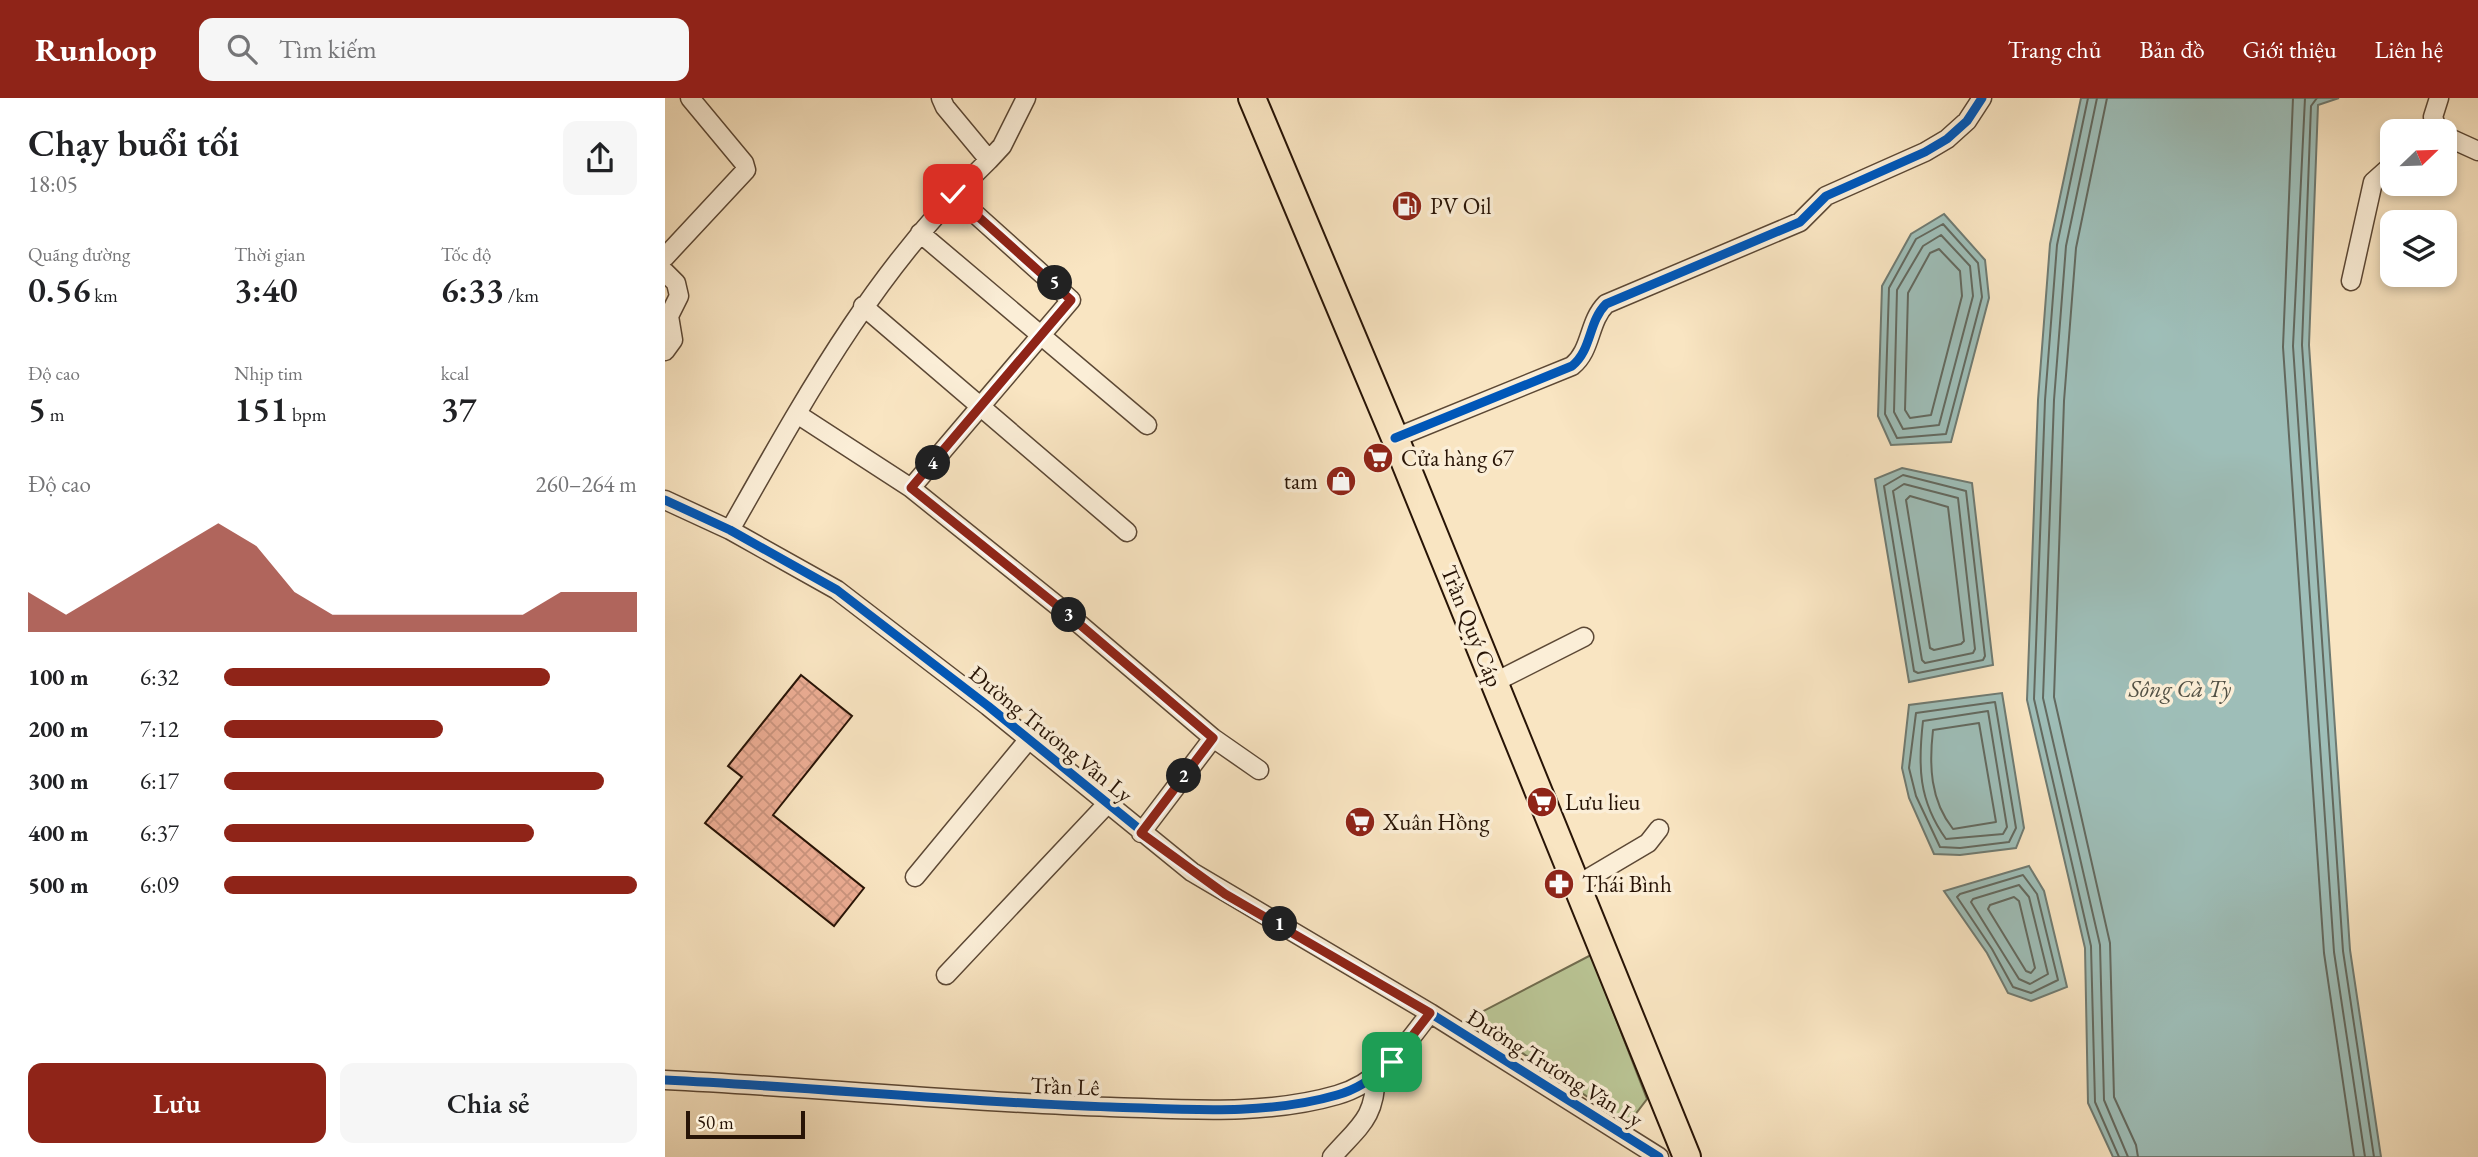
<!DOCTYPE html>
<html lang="vi">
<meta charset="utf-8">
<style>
:root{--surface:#fff;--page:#f6f6f6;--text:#202124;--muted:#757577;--accent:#8f2418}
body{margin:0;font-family:"EB Garamond",serif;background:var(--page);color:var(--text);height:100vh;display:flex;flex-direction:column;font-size:26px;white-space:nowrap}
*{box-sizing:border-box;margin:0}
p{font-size:23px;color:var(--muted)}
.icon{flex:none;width:38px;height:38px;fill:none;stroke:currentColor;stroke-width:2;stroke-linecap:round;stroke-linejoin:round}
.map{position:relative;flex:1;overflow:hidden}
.panel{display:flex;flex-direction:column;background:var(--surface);width:665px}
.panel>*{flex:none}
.needle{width:46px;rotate:67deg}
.tools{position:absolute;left:1715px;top:21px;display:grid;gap:14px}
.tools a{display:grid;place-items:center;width:77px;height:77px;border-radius:14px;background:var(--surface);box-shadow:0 4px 10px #0003;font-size:35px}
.scale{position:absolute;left:21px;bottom:18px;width:119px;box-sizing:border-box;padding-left:7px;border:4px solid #281406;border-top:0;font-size:19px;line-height:24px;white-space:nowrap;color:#281406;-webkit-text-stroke:5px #fbeed7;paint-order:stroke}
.pin{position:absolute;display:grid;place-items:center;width:60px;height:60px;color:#fff;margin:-30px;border-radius:14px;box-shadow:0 4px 10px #0006}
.km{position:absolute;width:35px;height:35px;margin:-18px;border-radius:50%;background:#222;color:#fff;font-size:19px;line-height:35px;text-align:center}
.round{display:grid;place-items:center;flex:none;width:74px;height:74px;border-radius:14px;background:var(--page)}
.overview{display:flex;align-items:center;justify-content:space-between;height:119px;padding:0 28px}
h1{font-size:38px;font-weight:600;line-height:52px}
.figures{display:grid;grid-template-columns:repeat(3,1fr);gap:10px;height:119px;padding:7px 28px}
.figures div{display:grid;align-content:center}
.figures b{font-size:35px;font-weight:600}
.figures small{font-size:19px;font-weight:400}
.figures p{font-size:19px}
.chart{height:196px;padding:14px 28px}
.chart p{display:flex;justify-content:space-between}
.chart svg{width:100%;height:126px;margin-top:7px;fill:var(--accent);opacity:.7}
.action{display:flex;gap:14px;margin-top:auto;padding:14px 28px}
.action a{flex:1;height:80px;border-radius:14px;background:var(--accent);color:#fff;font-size:28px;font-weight:600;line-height:80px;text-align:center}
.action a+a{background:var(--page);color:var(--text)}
ul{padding:0 28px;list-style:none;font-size:23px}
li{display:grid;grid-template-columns:112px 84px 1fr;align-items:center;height:52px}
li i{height:18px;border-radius:9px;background:var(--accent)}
header{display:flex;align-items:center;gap:42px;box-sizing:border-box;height:98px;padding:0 35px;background:var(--accent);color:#fff}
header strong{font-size:33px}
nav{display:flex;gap:38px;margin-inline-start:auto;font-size:24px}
.search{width:490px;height:63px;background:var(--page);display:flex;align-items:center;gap:18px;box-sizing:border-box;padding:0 24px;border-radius:14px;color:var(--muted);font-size:26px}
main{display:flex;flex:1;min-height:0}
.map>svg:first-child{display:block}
.park{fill:#bac595;stroke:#716c4e;stroke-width:2}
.water{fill:#9ebeb8;stroke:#6f7a71;stroke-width:2}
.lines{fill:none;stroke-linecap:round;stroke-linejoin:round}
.shore{stroke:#63695f;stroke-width:2}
.building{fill:url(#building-cross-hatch);stroke:#281406;stroke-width:2}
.minor-casing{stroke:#5c4835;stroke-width:21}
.primary-casing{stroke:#281406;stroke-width:30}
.minor{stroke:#fbeed7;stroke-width:18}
.primary{stroke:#f9e5c2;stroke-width:26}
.cycleway-casing{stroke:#fbeed7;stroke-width:13}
.cycleway{stroke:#0057b8;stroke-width:9}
.route-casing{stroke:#fff;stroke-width:14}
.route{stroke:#8f2418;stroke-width:9}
.labels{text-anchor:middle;stroke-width:7;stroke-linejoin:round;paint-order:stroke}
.poi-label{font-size:23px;fill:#281406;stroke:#fbeed7;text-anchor:start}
.street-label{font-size:23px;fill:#281406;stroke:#fbeed7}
.water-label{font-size:24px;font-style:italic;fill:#515044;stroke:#fbeed7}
</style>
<header>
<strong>Runloop</strong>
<div class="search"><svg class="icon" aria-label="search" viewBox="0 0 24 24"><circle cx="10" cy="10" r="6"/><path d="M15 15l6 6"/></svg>Tìm kiếm</div>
<nav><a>Trang chủ</a><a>Bản đồ</a><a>Giới thiệu</a><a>Liên hệ</a></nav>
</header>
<main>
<section class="panel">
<div class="overview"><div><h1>Chạy buổi tối</h1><p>18:05</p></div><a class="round"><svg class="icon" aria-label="share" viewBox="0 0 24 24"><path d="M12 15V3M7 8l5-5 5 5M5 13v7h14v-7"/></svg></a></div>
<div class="figures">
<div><p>Quãng đường</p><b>0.56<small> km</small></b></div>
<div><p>Thời gian</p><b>3:40</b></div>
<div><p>Tốc độ</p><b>6:33<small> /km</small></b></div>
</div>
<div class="figures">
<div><p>Độ cao</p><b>5<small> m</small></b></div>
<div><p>Nhịp tim</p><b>151<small> bpm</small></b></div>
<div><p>kcal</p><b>37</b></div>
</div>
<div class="chart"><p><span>Độ cao</span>260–264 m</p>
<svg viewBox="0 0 160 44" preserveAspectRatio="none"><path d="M0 44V30L10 38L20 30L30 22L40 14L50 6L60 14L70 30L80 38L90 38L100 38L110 38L120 38L130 38L140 30L150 30L160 30V44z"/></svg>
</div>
<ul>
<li><b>100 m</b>6:32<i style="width:79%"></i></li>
<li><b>200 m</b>7:12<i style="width:53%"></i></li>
<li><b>300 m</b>6:17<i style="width:92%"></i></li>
<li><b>400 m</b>6:37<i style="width:75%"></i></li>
<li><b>500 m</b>6:09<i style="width:100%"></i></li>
</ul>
<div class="action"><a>Lưu</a><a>Chia sẻ</a></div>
</section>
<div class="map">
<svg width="1813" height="1059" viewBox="0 0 1813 1059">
<defs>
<pattern id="building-cross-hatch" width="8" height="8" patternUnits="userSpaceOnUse" patternTransform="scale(1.75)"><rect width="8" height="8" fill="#ecad94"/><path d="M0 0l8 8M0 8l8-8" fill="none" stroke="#ca947e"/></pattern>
</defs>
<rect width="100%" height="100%" fill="#f9e5c2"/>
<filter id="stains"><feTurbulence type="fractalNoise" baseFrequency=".00286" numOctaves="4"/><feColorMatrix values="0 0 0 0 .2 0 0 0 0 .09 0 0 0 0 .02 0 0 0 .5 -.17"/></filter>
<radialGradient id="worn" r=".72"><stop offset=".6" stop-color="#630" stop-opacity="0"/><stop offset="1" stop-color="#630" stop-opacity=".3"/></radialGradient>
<path class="park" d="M926,857L982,1001L963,1026L805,920Z"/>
<path class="water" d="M1416,0H1674L1653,7L1644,247L1685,852L1716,1059H1448L1423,1005L1420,850L1362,602L1373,302L1385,146Z
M1279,116L1320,162L1324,200L1286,344L1226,347L1213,318L1217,188L1246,136Z
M1237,370L1307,385L1328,567L1244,584L1210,381Z
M1337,595L1359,730L1351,750L1295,757L1269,756L1244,700L1237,670L1244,607Z
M1364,768L1379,793L1402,889L1366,903L1343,895L1322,855L1279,793Z"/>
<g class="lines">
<path class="shore" d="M1423,0L1392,147L1380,302L1369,601L1426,848L1430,1004L1454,1059
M1432,0L1401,148L1389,302L1378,600L1435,847L1439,1002L1463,1059
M1442,0L1411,150L1399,303L1389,599L1445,845L1449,999L1471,1047L1473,1059
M1628,0L1618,249L1659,855L1689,1059
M1640,0L1628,248L1669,854L1700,1059
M1652,0L1646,8L1637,247L1678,853L1709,1059
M1278,126L1313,165L1317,199L1281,336L1232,340L1220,316L1224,190L1251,141Z
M1276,137L1305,168L1308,198L1274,327L1238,331L1229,314L1232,192L1258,148Z
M1274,151L1295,173L1297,198L1266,317L1245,320L1240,312L1243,195L1265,155Z
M1238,377L1301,393L1320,558L1318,562L1253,575L1249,573L1219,388Z
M1239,386L1293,400L1310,551L1308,555L1260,565L1257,562L1228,393Z
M1245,398L1283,409L1299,543L1296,546L1269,552L1265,550L1241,402Z
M1330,604L1351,730L1344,744L1295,750L1275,749L1251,698L1244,670L1251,615Z
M1323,613L1342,729L1338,736L1281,741C1253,702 1253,667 1258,623Z
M1314,625L1331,724L1288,731C1265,702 1264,667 1268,632Z
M1358,777L1372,796L1393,882L1366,895L1348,889L1327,851L1292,799L1295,796Z
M1354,787L1364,799L1383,876L1365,886L1354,881L1306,804L1308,801Z
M1349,799L1354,803L1370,870L1366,875L1361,873L1323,811L1325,807Z"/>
</g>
<path class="building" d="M136,577L187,618L108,717L199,790L169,828L40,725L77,679L63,668Z"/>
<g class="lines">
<g class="minor-casing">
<path id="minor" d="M1773,33L1768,19L1774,0
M1780,38L1813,53
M324,62L337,48L361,0
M255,135L482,327
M0,159L81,72L79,65L25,0
M0,174L11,185L14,198L4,218L8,242L0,253
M1686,183L1708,84L1727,67
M198,208L462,434
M132,316L246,390L399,513L548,640L594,672
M730,340L907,268C927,252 923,224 941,206L1135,124L1161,98L1260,54L1282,41L1302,23L1317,0
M246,390L406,202L288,96
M0,402L65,432L172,492L323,608L527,774L765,915L994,1059
M65,432C142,296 210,171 324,62L280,9L276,0
M830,584L919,539
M476,735L548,640
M250,779L364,641
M912,787L983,745L994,731
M281,877L442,706
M0,982C148,989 296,1004 445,1009C518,1011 600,1018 672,997C715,985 740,948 765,915
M667,1059C695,1027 710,1021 711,976"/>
</g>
<g class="primary-casing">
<path id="primary" d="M587,0L730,340L1022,1059"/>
</g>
<use href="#minor" class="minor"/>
<use href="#primary" class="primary"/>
<g class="cycleway-casing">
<path id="cycleway" d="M730,340L907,268C927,252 923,224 941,206L1135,124L1161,98L1260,54L1282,41L1302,23L1317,0
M0,402L65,432L172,492L323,608L527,774L765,915L994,1059
M0,982C148,989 296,1004 445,1009C518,1011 600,1018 672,997C715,985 740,948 765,915"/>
</g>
<use href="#cycleway" class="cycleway"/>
</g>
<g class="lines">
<g class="route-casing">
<path id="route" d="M288,96L406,202L246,390L399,513L548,640L476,735L560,796L765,915L727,964"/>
</g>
<use href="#route" class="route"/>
</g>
<defs>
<g id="fuel-disc" transform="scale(1.575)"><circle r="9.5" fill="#8f2418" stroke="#fbeed7"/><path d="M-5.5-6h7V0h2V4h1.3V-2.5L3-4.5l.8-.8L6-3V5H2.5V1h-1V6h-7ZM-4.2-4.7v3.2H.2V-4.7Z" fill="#fff"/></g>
<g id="supermarket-disc" transform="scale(1.575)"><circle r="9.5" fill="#8f2418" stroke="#fbeed7"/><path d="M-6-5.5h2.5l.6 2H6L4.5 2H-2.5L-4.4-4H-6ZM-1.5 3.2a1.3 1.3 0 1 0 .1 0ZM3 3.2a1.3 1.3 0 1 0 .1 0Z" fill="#fff"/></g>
<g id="shop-disc" transform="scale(1.575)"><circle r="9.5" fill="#8f2418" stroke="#fbeed7"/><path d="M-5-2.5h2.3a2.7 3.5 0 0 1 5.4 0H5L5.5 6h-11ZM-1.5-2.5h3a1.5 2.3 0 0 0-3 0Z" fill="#fff"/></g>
<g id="pharmacy-disc" transform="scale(1.575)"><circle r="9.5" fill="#8f2418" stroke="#fbeed7"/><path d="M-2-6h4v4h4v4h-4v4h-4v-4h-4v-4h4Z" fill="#fff"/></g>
</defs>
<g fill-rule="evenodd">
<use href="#fuel-disc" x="742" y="108"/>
<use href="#supermarket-disc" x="713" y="360"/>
<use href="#shop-disc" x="676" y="383"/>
<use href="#supermarket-disc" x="877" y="704"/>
<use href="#supermarket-disc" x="695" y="724"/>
<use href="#pharmacy-disc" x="894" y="786"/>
</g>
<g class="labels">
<g class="poi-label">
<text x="765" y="116">PV Oil</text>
<text x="736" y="368">Cửa hàng 67</text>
<text x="653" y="391" text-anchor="end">tam</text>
<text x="900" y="712">Lưu lieu</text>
<text x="718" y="732">Xuân Hồng</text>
<text x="917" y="794">Thái Bình</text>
</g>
<g class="street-label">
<text transform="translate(807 528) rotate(68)" y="8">Trần Quý Cáp</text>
<text transform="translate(386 636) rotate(39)" y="8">Đường Trương Văn Ly</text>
<text transform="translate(890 970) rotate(32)" y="8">Đường Trương Văn Ly</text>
<text transform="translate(400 988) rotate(2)" y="8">Trần Lê</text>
</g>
<g class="water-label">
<text x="1515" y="599">Sông Cà Ty</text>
</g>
</g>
<rect width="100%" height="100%" filter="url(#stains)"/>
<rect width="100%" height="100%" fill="url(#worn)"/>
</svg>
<div class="tools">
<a><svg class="needle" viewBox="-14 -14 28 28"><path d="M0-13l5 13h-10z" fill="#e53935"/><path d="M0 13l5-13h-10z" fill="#757577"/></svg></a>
<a><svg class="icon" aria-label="layers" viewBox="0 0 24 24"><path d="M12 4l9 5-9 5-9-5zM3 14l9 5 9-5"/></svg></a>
</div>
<div class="scale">50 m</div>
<div class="pin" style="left:727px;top:964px;background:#1e9e55"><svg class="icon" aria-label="arrive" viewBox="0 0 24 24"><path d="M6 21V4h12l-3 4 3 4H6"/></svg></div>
<div class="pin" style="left:288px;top:96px;background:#d93025"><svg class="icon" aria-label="check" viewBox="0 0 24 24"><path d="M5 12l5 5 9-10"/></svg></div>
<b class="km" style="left:615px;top:826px">1</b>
<b class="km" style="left:519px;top:678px">2</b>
<b class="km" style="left:404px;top:517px">3</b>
<b class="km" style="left:268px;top:365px">4</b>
<b class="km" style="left:390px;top:185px">5</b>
</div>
</main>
